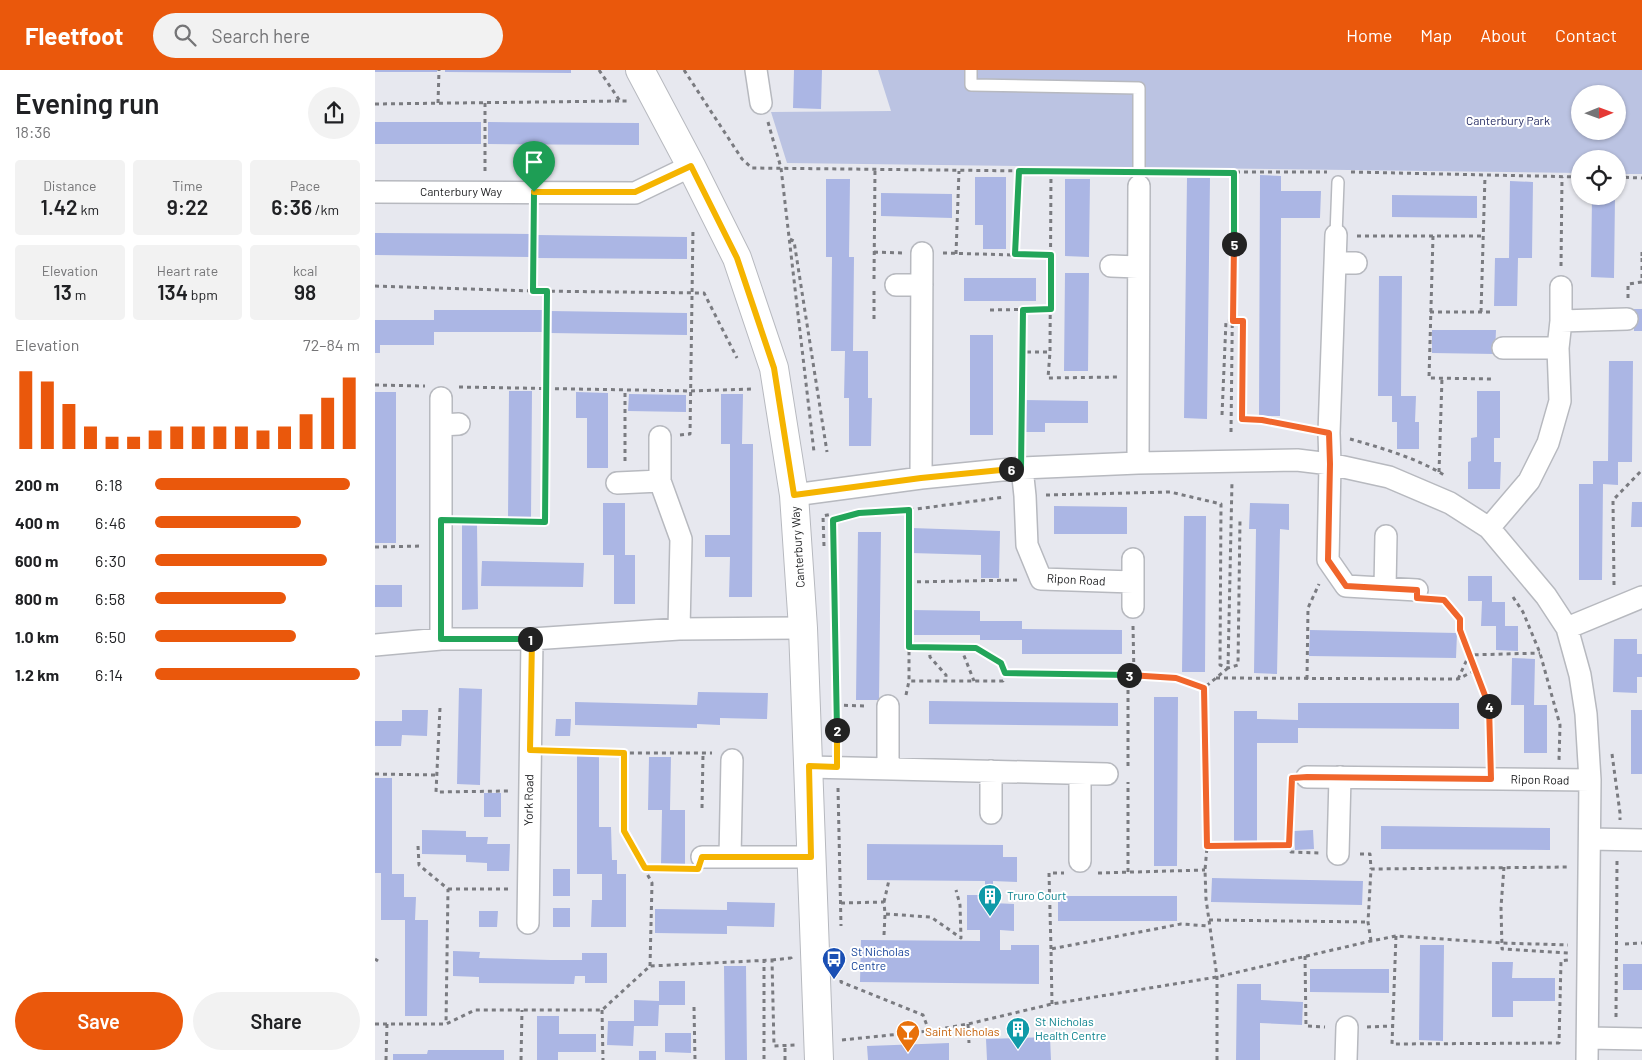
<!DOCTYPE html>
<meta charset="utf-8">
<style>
:root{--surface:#fff;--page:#f2f2f2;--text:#202124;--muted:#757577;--accent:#ea580c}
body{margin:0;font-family:Barlow,sans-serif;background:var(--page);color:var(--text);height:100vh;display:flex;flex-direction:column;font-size:19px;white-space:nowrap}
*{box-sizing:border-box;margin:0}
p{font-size:16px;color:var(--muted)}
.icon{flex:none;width:28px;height:28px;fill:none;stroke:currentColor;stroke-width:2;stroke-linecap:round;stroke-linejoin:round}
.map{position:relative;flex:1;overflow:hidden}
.side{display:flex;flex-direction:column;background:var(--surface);width:375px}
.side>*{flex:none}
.needle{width:32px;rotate:89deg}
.tools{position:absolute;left:1196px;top:15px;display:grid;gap:10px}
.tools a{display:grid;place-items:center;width:55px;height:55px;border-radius:50%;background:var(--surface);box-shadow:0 1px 4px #0004;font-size:25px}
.pin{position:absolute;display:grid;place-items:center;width:42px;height:42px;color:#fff;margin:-51px -21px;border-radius:50% 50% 50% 0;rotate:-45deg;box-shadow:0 0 5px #0007}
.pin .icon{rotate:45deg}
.km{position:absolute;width:25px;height:25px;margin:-12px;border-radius:50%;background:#222;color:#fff;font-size:14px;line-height:25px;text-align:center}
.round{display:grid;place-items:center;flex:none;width:52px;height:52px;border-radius:26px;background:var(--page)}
.summary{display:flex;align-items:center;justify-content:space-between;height:85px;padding:0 15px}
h1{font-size:28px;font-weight:600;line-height:38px}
.metrics{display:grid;grid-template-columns:repeat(3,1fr);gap:8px;height:85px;padding:5px 15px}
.metrics div{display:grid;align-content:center;border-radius:5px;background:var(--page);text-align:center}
.metrics b{font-size:21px;font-weight:600}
.metrics small{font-size:14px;font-weight:400}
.metrics p{font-size:14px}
.chart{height:140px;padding:10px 15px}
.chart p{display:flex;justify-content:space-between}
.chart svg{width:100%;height:90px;margin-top:5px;stroke:var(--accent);stroke-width:6}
.primary-button{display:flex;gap:10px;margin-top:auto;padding:10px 15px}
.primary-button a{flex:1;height:58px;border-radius:30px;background:var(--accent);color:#fff;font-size:20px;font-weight:600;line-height:58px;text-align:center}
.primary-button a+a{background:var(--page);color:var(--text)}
ul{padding:0 15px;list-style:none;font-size:16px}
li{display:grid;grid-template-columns:80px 60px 1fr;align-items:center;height:38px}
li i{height:12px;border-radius:6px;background:var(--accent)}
header{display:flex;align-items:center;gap:30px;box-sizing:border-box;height:70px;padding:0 25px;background:var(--accent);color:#fff}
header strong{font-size:24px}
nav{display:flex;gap:28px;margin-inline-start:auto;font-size:18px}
.search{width:350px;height:45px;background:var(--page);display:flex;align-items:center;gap:12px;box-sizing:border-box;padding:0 18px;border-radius:28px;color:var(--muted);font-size:19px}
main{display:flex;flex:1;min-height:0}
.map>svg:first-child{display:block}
.green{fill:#bbc3e2;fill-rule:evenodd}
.building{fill:#abb6e4}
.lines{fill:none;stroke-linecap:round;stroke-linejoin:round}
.lane-casing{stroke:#b7b9bf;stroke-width:14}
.street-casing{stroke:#b7b9bf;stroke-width:24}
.secondary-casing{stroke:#b7b9bf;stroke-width:30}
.path{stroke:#7a7b80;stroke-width:3;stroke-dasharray:4 4;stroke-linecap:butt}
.lane{stroke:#fff;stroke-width:11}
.street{stroke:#fff;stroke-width:21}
.secondary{stroke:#fff;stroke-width:28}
.split-1-casing{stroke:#fff;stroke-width:10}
.split-2-casing{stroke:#fff;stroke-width:10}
.split-3-casing{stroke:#fff;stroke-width:10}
.split-4-casing{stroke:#fff;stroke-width:10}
.split-5-casing{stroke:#fff;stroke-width:10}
.split-6-casing{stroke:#fff;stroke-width:10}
.split-7-casing{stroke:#fff;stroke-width:10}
.split-1{stroke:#22a559;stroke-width:6}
.split-2{stroke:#f5b400;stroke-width:6}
.split-3{stroke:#22a559;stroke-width:6}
.split-4{stroke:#f0652b;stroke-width:6}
.split-5{stroke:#f0652b;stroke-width:6}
.split-6{stroke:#22a559;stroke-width:6}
.split-7{stroke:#f5b400;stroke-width:6}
.labels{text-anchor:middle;stroke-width:4;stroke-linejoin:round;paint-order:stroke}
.park-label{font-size:12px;fill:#262d64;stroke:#fff}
.street-label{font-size:12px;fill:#1c1d1f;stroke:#fff}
.culture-label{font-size:12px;fill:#0d838f;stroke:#fff;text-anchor:start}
.transit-label{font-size:12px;fill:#164399;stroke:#fff;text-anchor:start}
.food-label{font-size:12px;fill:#c56008;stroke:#fff;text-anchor:start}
</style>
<header>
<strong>Fleetfoot</strong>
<div class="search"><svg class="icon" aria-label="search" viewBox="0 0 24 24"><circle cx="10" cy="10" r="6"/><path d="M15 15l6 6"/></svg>Search here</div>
<nav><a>Home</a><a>Map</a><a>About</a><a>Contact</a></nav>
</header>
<main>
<section class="side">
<div class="summary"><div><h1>Evening run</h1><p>18:36</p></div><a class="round"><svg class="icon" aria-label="share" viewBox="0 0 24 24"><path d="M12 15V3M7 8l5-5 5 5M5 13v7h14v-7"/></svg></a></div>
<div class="metrics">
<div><p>Distance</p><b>1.42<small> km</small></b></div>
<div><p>Time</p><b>9:22</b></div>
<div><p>Pace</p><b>6:36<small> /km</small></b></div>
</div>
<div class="metrics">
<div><p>Elevation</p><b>13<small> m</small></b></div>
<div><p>Heart rate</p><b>134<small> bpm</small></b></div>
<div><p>kcal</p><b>98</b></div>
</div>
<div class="chart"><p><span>Elevation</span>72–84 m</p>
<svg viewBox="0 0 160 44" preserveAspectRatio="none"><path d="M5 44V6M15 44V11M25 44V22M35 44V33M45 44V38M55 44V38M65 44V35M75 44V33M85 44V33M95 44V33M105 44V33M115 44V35M125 44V33M135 44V27M145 44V19M155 44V9"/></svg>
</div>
<ul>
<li><b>200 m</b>6:18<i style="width:95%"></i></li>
<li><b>400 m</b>6:46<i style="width:71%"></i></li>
<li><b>600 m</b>6:30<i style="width:84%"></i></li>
<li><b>800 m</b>6:58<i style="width:64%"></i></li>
<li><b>1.0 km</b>6:50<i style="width:69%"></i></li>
<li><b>1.2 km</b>6:14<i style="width:100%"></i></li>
</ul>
<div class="primary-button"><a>Save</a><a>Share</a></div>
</section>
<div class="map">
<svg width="1267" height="990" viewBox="0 0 1267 990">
<rect width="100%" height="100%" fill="#e7e8ef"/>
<path class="green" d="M503,0H1267V104H1243L1242,89H1205V103L412,93L396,42L516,41ZM1205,24H1242V61H1205Z"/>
<path class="building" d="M0,0H62V2H0Z
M70,0H196V3L70,2Z
M419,0H447L446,39L418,38Z
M0,52H106V74H0Z
M113,52L264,53V75L113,74Z
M885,105L906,106V121H946L945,148H906L905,346H884Z
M600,107H631V179H608V155H600Z
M812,108H835L832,349L809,348Z
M451,109H475L474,187H479L478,281H493V328H497L496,376H474V328H469L470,281H456L457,187H451Z
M690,109H715L714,187L690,186Z
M1135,111L1158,112L1157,188H1143L1142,236H1119L1120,188H1134Z
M506,123L577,124V148L506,146Z
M1017,125L1102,126V148L1017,147Z
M1217,126H1240L1239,208L1216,207Z
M0,163L156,164L155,187L0,185Z
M163,165L312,167V189L162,188Z
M690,203H714L713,301H689Z
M1004,206H1027L1026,326H1041L1040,352H1044V379H1022V352H1017V326H1003Z
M589,208H661V231H589Z
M1259,239H1267V261H1259Z
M59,240H168V262H59V275H5V283H0V250H59Z
M174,241L312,243V265L174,263Z
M1057,260H1121L1120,284L1057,283Z
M595,265H618V365H595Z
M1234,291H1258L1257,392H1243V415L1228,414L1227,510H1204V414H1218V391H1233Z
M134,321H157L156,448H133Z
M1102,321H1125V368H1119V392H1126L1125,419H1093V392L1096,391V368L1102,367Z
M0,322H21V473H0Z
M201,322L233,323V398H212V348H201Z
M254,324L311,325V342L253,341Z
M346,324H368L367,374H378L377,527H354L355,487H330V465H355V374H346Z
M649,330L713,331V353H670V362H649Z
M1257,432H1267V457H1256Z
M228,433H250V485H260V534H239V485H228Z
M875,433L914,434V460L905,459L902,604L879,603L881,459H874Z
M679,436L752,437V464H679Z
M809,446H831L830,602H807Z
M87,455H102L103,539L87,540Z
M536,458L625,461L624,508H606V485L536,483Z
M483,462H506L504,630H481Z
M107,491L209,493L208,517L106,516Z
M1093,506H1117V532H1130V556H1143V581L1121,580V556H1106L1107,531H1093Z
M0,515H27V537H0Z
M535,540L605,541V551H647V559L747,560V584H647V570H605V565H535Z
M935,560L1082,563L1081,588L934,586Z
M1239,569H1262V584H1267V607H1262V623L1238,622Z
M1137,588L1160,589L1159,635H1172V683H1149V635H1136Z
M84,618L107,619L105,715L82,714Z
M323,622L393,623L392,649L345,648V655L322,654V658L200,655V632L322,635Z
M779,627H803L802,796H779Z
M554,631L743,633V656L554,654Z
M923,633H1084V659L923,658V673H882V772H859V641H882V649L923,650Z
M27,640H53L52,666L27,665L26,676H0V651H27Z
M1256,640H1267V704H1256Z
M181,649H196L195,666H180Z
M202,685H224V757H236L237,790H242V804H251V857H216L217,830H227V804H202Z
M274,687H296L295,740H310V796L286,795L287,740H273Z
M0,708H17V804H29V827H41L40,850H53L52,946H30V850H6V803H0Z
M109,723H126V747H109Z
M1006,756L1175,758V780L1006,779Z
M47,760L91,761V767H113L112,774H135L134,801H112V793L91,792V785L47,784Z
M938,760L939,779L920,780L919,761Z
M492,774L628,775V787H642V812L618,811V833L639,834V861L625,860V880H636V875H664V914L485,912L486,870L605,871V860H592V825H610V811L492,810Z
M178,799H195V826H178Z
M837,808L988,811L987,835L836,832Z
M683,826H802V851H683Z
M352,832L400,833L399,857L352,856V864L280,863V839L352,840Z
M178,838H195V857H178Z
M104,841H123L122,857H104Z
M1045,875H1069L1068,971L1044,970Z
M78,881L105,882L104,888L176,890H207V883H232V913H210V906H200L199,914L104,913V907L78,906Z
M1117,892H1138L1137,908H1180V931H1138V947H1117Z
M1248,894H1267V920H1248Z
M349,896H371L372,990H350Z
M935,899H1014V923L935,922Z
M284,911H310V935H284L283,956H259L258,976L232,975L233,951H259V930L284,931Z
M862,914H886V930L928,932L927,955L885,953V990H861Z
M162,946H184V964H221V982H183V990H162Z
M290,963H316V983L290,982Z
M675,967L676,990H612L611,969Z
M574,973V990H493L492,976Z
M53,980H129V990H18V984H52Z
M264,981H281V990H264Z"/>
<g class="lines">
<g class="lane-casing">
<path id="lane" d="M596,0V15L764,18V116
M961,165L963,112"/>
</g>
<g class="street-casing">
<path id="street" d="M381,0L386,33
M0,122L260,123L316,96
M961,165L954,363L955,394L953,490L971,516L1042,520
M960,193H981
M736,196L763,197
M521,215H547
M1186,251V217
M1128,278H1183L1186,251L1252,249
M66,355L84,354
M285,367V411L306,469L304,559
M763,393L764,116
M647,398L650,426L652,475L666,509L758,512
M546,408L547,183
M242,413L285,411
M419,425L546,408L647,398L763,393L922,390L955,394L1014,407L1075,433L1114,458L1171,526L1192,558L1205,605L1211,644L1215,710L1212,990
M1114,458L1154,411L1173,373L1185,331L1183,278
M1010,518L1011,466
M758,537V489
M1192,558L1267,527
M66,569V328
M0,575L66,569H157L304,559L428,558
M434,697L732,704
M513,698V636
M705,705V791
M932,707L1215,710
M616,743V701
M1215,769L1267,770
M963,784L965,707
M327,787H436
M355,787L357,690
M153,853L157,569
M1213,968L1267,969
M971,990L972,957"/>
</g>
<g class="secondary-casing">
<path id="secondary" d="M265,0L316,96L362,188L399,298L419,425L428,558L444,990"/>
</g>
<path class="path" d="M224,0L245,31H253
M309,0L367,89L377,98L749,102
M63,33L64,0
M110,33V102
M0,34L244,31
M393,52L406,98L439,382
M644,101L640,185H676
M676,101L675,282L673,308L743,307
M781,102H952
M976,102L1205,107
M1242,107L1267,108
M982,166H1108
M1058,166L1054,308L1117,309
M415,169L419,171L452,382
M499,182L527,183
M1267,182V188
M568,183L640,185
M581,184L584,101
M1267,188V212
M1186,196L1187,107
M499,209L500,100
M0,216L158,221L329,223L362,288
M158,221L159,143
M499,221V253
M1253,228V214L1267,212
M648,239L647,282H675
M615,240L676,239
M1055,242H1117
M1106,242L1110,106
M0,315L50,316
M84,317L316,321L377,319
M847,345L851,251H868L867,349L887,350L932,359
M856,362L859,103
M305,365L315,364L318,158
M975,369C1004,377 1044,389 1069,405
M647,377V282
M250,391V320
M1064,402L1067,308
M671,425L795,422L846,434L845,595L853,598L863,595L865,449
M87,450L170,452L172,221
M449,476L448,446L457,444
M0,477L46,476
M534,512L644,510
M1239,515L1238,430L1267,400
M1138,527L1148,542L1165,583L1185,655L1184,690
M758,556L759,606
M534,577V440
M554,577L555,587L571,605V611
M586,578L599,611
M1101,600L1115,638V689
M630,603L628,611H534V577L601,578L627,593L630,603L753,605
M841,608L1083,609L1101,600L1085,560V549L1069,530H1061
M932,609L933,538L944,514
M1083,609L1094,585L1165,583
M531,625L534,611
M461,635L491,636
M65,638L61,722L134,721
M462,676L458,450L484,443L534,440L630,427
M175,680L249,683H337
M249,683V761L277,813L275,896
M1237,684L1245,743V750
M753,696V605L801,608L829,618
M0,704L63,705
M463,718L466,856
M327,738L328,684
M913,775L916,721
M43,776L44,795L73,819L71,954
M832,777L913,775L916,782L944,783
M985,784H995L996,799
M1129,797L1126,837L1127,879L1194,883
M270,799H309
M753,802V712
M723,803L830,800
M73,819H133
M509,832L514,810
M466,833L509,832L510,844L556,847L586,868L585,835L581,820
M834,850L993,852
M509,865L510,844
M1021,866L1017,974L1184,973L1186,891L1193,890
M996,871L993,852L996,799L1194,797
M1250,874L1267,873
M676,879L674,803H689
M930,886L931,956L950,957
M0,889L3,891
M389,889V990
M397,890L416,888V890
M466,910V912L548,945L554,961
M677,934L676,879L806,854L834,856
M319,937L320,990
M227,940L228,990
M1241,947L1242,791
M0,954H71L100,940H227L275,896L397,890L399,976L420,975
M593,954L594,973
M992,957L1017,956
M467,970L554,961L593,954L677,934L842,907L996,871L1021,866L1128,873L1193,875
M11,990L12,954
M146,990L147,940
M410,990V975
M842,990V907L831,829L830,800L832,777L829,618L853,598L857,411"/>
<use href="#lane" class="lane"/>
<use href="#street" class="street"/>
<use href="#secondary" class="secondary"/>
</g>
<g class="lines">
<g class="split-1-casing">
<path id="split-1" d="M155,569H66V450L170,452L172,221H158L159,122"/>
</g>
<g class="split-2-casing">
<path id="split-2" d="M155,569H157L155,680L249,683V761L270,798L323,799L327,787H436L434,696L462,697V660"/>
</g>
<g class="split-3-casing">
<path id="split-3" d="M462,660L458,450L484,443L534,440V577L601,578L626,593L630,603L754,605"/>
</g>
<g class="split-4-casing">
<path id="split-4" d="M754,605L801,608L829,618L832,776L914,775L917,708L932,707L1116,709L1114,636"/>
</g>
<g class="split-5-casing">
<path id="split-5" d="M859,174L858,251H868L867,349L887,350L954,363L955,394L953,490L971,516L1042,520V528L1069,530L1085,549V560L1114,636"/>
</g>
<g class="split-6-casing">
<path id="split-6" d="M636,399L646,398L648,240L676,239V185L640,184L644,101L859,103V174"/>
</g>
<g class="split-7-casing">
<path id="split-7" d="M159,122H260L316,96L362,188L399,298L419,425L546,408L636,399"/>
</g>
<use href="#split-1" class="split-1"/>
<use href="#split-2" class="split-2"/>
<use href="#split-3" class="split-3"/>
<use href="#split-4" class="split-4"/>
<use href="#split-5" class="split-5"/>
<use href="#split-6" class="split-6"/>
<use href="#split-7" class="split-7"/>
</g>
<defs>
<g id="building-pin" transform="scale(1.25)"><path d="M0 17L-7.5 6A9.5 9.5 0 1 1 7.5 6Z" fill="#0f9aa8" stroke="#fff"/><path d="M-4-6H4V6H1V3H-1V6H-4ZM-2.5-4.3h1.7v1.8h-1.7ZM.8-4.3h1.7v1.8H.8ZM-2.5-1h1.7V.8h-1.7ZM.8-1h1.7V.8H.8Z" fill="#fff"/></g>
<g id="bus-pin" transform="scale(1.25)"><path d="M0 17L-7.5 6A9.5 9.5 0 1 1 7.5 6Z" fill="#1a4fb4" stroke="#fff"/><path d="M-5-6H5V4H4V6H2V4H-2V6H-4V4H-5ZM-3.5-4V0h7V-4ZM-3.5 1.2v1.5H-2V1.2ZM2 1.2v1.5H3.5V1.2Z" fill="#fff"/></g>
<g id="bar-pin" transform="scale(1.25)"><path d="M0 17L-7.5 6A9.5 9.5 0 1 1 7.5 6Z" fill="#e8710a" stroke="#fff"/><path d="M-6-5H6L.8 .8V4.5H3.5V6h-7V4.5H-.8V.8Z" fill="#fff"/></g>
</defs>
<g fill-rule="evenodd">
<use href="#building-pin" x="615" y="826"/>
<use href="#bus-pin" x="459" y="889"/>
<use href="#building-pin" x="643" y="959"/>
<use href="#bar-pin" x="533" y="962"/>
</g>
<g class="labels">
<g class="park-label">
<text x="1133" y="55">Canterbury Park</text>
</g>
<g class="street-label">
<text x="86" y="126">Canterbury Way</text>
<text transform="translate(423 477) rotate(-94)" y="4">Canterbury Way</text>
<text transform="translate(701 510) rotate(3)" y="4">Ripon Road</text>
<text transform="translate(1165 710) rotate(1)" y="4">Ripon Road</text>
<text transform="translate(154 730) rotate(-89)" y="4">York Road</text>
</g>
<g class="culture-label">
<text x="632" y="830">Truro Court</text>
<text x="660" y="956">St Nicholas<tspan x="660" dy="14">Health Centre</tspan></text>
</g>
<g class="transit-label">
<text x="476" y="886">St Nicholas<tspan x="476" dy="14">Centre</tspan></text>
</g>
<g class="food-label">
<text x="550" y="966">Saint Nicholas</text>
</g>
</g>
</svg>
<div class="tools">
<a><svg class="needle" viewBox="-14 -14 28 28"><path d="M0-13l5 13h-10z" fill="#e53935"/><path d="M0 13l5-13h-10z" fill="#757577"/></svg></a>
<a><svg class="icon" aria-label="locate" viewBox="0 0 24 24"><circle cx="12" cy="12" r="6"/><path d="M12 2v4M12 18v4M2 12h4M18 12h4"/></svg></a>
</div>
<div class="pin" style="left:159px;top:122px;background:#1e9e55"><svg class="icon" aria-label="arrive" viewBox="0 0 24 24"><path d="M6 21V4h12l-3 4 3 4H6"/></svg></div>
<b class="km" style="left:155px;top:569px">1</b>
<b class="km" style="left:462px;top:660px">2</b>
<b class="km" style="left:754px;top:605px">3</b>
<b class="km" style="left:1114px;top:636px">4</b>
<b class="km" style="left:859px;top:174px">5</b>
<b class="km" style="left:636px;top:399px">6</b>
</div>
</main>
